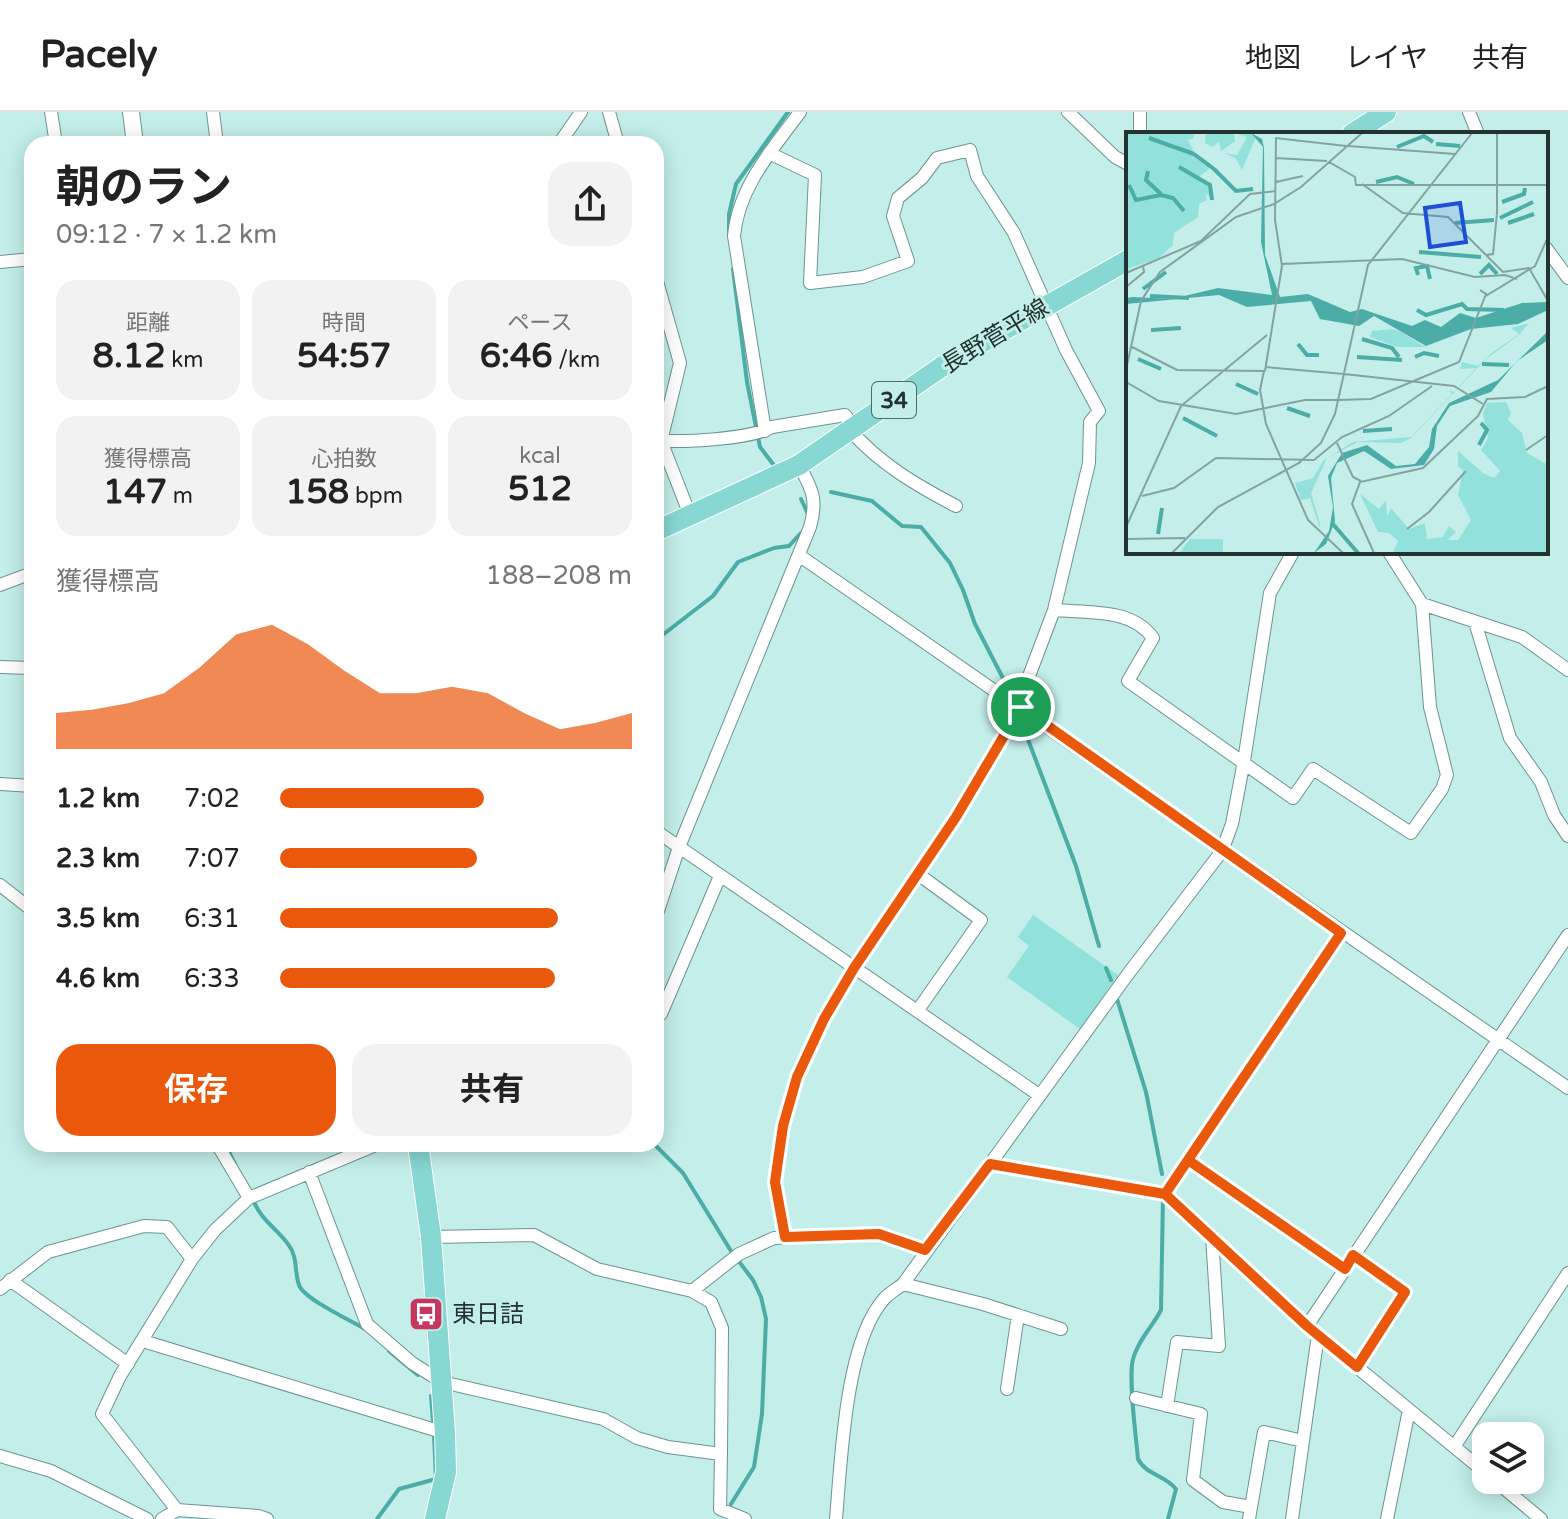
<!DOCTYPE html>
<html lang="ja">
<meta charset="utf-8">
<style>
:root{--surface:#fff;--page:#f2f2f2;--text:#222;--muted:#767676;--line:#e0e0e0;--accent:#ea580c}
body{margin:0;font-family:"Varela Round","Noto Sans JP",sans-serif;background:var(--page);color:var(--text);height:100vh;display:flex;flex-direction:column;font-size:30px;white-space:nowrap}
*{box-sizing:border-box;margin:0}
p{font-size:26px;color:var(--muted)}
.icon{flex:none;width:44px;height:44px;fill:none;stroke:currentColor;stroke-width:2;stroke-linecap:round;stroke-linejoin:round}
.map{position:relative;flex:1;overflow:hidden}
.side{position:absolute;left:24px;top:24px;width:640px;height:1016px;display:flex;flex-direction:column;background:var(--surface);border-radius:24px;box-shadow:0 4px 20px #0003}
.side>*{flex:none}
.controls{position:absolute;left:1472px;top:1310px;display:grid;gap:16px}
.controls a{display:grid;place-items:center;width:72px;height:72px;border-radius:16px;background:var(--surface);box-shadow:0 4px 20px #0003;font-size:40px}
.pin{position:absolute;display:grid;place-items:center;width:68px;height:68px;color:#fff;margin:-34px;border:4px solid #fff;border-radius:50%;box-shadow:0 2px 8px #0007}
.round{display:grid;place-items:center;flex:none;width:84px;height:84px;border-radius:24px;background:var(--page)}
.overview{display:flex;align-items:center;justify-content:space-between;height:136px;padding:0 32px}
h1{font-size:44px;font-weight:700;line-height:60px}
.metrics{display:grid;grid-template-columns:repeat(3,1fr);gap:12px;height:136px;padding:8px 32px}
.metrics div{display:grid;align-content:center;border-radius:20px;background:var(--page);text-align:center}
.metrics b{font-size:34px;font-weight:700}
.metrics small{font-size:22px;font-weight:400}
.metrics p{font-size:22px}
.chart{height:224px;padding:16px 32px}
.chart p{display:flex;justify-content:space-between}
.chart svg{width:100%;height:144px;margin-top:8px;fill:var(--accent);opacity:.7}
.action{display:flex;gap:16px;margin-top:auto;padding:16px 32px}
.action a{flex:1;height:92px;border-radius:24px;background:var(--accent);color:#fff;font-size:32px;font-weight:700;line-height:92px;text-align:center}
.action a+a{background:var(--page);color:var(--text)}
ul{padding:0 32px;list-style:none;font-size:26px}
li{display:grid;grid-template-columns:128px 96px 1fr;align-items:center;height:60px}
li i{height:20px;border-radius:10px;background:var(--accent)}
header{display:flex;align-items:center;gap:48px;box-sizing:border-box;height:112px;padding:0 40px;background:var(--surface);border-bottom:2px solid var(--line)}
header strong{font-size:38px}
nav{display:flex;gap:44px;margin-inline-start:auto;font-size:28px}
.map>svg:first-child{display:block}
.green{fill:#92e2db}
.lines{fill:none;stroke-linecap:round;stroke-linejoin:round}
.stream{stroke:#4bada6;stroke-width:4}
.minor-casing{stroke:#6c9491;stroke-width:14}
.tertiary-casing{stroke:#6c9491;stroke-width:18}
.primary-casing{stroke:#fff;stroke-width:22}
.minor{stroke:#fff;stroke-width:12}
.tertiary{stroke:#fff;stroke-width:16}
.primary{stroke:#87d7d3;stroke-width:20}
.route-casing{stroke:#fff;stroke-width:16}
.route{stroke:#ea580c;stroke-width:10}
.labels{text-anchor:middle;stroke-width:6;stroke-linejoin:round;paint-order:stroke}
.shield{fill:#c3eeea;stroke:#526b69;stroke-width:2}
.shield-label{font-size:22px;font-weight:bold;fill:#223332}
.street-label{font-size:24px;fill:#223332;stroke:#c3eeea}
.poi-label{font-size:24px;fill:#223332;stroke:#c3eeea;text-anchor:start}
.inset-river{fill:none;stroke:#4bada6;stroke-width:4}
.inset-road{fill:none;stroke:#83a3a0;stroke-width:2}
.view{fill:#1d4ed8;fill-opacity:0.15;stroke:#1d4ed8;stroke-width:4}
.inset-edge{fill:none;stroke:#223332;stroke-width:4}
</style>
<header>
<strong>Pacely</strong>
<nav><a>地図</a><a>レイヤ</a><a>共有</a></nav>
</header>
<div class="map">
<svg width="1568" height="1407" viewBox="0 0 1568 1407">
<rect width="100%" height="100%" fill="#c3eeea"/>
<path class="green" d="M1033,803L1118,863L1080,917L1007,865L1029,834L1018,825Z"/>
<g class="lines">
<path class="stream" d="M729,120V102L736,72L788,0
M733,157L747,270L760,335L773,352
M831,380L872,389L902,414L921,415L950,451L963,478L975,512L1007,574
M801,387L808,402
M656,528L713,484L738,450L774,436L789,434L801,421
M1021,609L1076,754L1099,834
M1106,856L1111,868
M1117,887L1146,980L1162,1062
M225,1032L235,1052
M654,1032L683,1061L731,1139L753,1168L761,1185L766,1207L762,1302L754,1355L731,1392
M1163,1084L1161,1198C1153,1214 1138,1228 1133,1247C1128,1266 1136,1324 1138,1347C1146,1363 1165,1363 1176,1377L1168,1407
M253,1088C262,1109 275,1115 288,1132C298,1145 294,1158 299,1173C304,1187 350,1208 365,1217
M389,1239L418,1263
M431,1284L433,1309
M377,1407L399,1377L436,1367L434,1323"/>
<g class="minor-casing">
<path id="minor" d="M51,0L56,32
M213,0L217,32
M609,0L618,32
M1068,0L1115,45L1128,52
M1469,0L1478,22
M1140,22V0
M559,32L581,0
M769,41L815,63L810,171L863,165L908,149L893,104L898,86L922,66L937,46L970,38L977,64L1014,121L1066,238L1099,299L1090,310L1089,351L1054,498L1023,580L1021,595L956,705L854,856L824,907L797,965L783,1014L775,1070L785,1125
M1546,136L1568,166
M0,150L32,147
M656,166L680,251L661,329L690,403
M850,318C880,352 916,373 956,394
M765,319L734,124C738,76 772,38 800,0
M656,328C681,331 751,327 772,315L845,303L855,316
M800,444L1568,976
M0,473L32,461
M1422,492L1522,525L1568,558
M1054,498C1088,501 1132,496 1153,526L1128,569L1293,686L1313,657L1411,721L1442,677L1447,663L1430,595L1422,492L1389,440
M1475,510L1510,626L1541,670L1554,703L1568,724
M0,555L32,556
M0,672L32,674
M656,719L1039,983
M918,762L981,808L918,898
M0,773L32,798
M656,805L679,735L810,415C818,388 812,377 799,353
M656,899L661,902L720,764
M217,1032L249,1086
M1188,1048L1345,1157
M990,1052L1165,1082L1307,1214L1486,1361
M309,1060L367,1212L412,1251L442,1270L603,1307L637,1326L668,1335L721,1342L720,1397L745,1407
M1165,1082L1341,821
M431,1125L534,1123L597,1157L692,1179L739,1142L774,1126L879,1122L925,1138
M1353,1143L1405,1180L1357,1255
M10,1168L128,1252
M903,1172L983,1192L1061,1217
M0,1177L48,1140L144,1114L167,1115L192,1147
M692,1179L711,1190L722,1216L721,1342
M1307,1214L1568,823
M143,1229L445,1321
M1007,1277L1018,1203
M1136,1286L1201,1302L1193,1368L1223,1390L1251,1395
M1167,1294L1177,1230L1219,1234L1212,1124
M1454,1335L1568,1161
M0,1344L51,1359L147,1407
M1494,1368L1541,1407
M177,1398L102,1302L120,1264L192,1147L215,1118L249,1086L378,1032
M162,1407L177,1398L258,1404L267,1407
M836,1407C841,1350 845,1230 884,1187C889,1181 897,1177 903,1172L1128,862L1222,739L1232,712L1244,649L1270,481L1293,440
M1249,1407L1264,1320L1303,1329
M1292,1407L1318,1223
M1387,1407L1409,1298"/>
</g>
<g class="tertiary-casing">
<path id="tertiary" d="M131,0L135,32"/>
</g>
<g class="primary-casing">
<path id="primary" d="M1352,22L1386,0
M656,419L799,353L953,247L1128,148
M418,1032L431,1125L445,1321L446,1360L435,1407"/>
</g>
<use href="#minor" class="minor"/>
<use href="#tertiary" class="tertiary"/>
<use href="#primary" class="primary"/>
</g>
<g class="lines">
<g class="route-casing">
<path id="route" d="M1021,595L956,705L854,856L824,907L797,965L783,1014L775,1070L785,1125L879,1122L925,1138L990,1052L1165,1082L1188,1048L1345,1157L1353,1143L1405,1180L1357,1255L1307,1214L1165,1082L1188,1048L1341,821L1021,595"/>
</g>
<use href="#route" class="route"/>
</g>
<defs>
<g id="bus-square" transform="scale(1.8)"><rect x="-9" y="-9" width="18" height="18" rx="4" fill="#c5375e" stroke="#c3eeea"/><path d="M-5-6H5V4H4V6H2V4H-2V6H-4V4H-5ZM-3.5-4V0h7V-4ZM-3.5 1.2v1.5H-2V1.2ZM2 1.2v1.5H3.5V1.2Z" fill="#fff"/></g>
</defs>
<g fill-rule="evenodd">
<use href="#bus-square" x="426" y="1202"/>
</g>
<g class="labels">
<rect class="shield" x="872" y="270" width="44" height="36" rx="6"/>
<g class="shield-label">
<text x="894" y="296">34</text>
</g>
<g class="street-label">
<text transform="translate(995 224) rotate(-31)" y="8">長野菅平線</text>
</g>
<g class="poi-label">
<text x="452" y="1210">東日詰</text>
</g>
</g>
<g transform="translate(1126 20)">
<rect width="422" height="422" fill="#c3eeea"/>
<path d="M0,1H68V6L62,8L68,20L104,51L84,36L74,44L75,50L84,51L85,65L80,62L81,68L73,72L72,85L48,101L47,113L33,126L1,137ZM80,1H125L130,5L116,38L110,27L98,21L111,23L121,5L108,1L109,9L95,19L93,9L87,15L79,11ZM403,191L394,202L359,228L285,306L275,311L232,310L201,326L185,361L193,388L195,399L184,366L175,368L169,351L187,346L198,328L227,310L285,305L326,262L323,258L328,260L350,236L334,237L336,230L352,234L367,220L393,202L385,196ZM266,197L275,200L299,215H271L244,205L246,199ZM380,270L385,281L382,288L396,301L401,321L422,333V421H267L272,409L263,401L252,400L234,362L253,377L260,368L261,385L265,376L283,397L299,391L301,407L317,405L323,394L330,400L322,408H332L345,388L332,363L337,338L332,334V319L357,341L368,346L374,339L355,318L362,306L357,282L361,271ZM64,407H97V421H53Z" fill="#92e2db"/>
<path d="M125,1L136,7L138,16L139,123L154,165L182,162L224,180L236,177L286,194L299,188L315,195L334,181L350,186L396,171L422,170V178L392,192L345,197L300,214L248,184L233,194L194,187L185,169L121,175L93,163L0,172V166L7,165L46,167L92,156L146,163L135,110L137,15ZM422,199V208L391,229L365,260L324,274L311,294L308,317L298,333L265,337L238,319L211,331L205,346L209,389L200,412L188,421L203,399L207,375L202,344L216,321L241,313L270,334L289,332L303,315L306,297L323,271L372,248Z" fill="#4bada6"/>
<path class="inset-river" d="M23,6L68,22M310,12L334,14M271,15L298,4L307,10M68,22L88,37M53,35L84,53L86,68M88,37L110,59L127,57M22,39L20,48L35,62M250,50L271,45L288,52M3,53L10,68L35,63L47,66L58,79M376,70L398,62L399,56M374,86L407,70M329,91L368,88M382,91L408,82M293,120L355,125M354,142L363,133L371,142M292,143L290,136L301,134L304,147M17,157L40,140M24,164L63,166M291,178L300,183L336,172L341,177L378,178M25,198L55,196M236,207L266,216L273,225M172,212L181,223H193M231,225L276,228M289,225L298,221L313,224M12,227L35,237M356,232L383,233M110,252L132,262M161,276L184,284M57,286L91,304M237,299L266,297M353,313L361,298L355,291M206,391L232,421M32,402L36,376"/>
<path class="inset-road" d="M222,14L329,22M150,26L201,29M203,30L229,45L230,53H422M150,50L177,44M236,52L277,81L322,85L377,140L403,136L422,169M360,123L367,122L371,81V1M156,132L276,127L349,145L379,143L391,147M0,141L75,109L124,62L150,59M0,155L18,140L17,134M358,165L409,134L422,105M6,215L51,238L138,239L134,258L140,292L182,388L217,421M139,235L218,242M0,238L15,169L34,140L110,85L148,72L175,55L236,1M139,239L156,134L149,88L150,6L220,14M218,242L328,254L357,272M0,250L33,269L110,282L179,268H212M212,268L245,267L333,230L360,162L354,158M211,311L227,345L235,349M400,318L422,303M16,364L48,356L90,326L188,328L216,305L263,284L306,254M0,395L55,274L141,203M281,397L303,380L340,339M0,407L59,406M46,421L92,375L173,331L195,311L209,282L242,133L346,1M248,421L226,372L234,350L297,336L352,284L361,267L399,265L422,254"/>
<path class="view" d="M334,71L340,110L304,115L299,76Z"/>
<rect width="422" height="422" class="inset-edge"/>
</g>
</svg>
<div class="controls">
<a><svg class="icon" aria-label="layers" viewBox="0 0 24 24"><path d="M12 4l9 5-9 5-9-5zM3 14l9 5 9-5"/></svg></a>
</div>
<div class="pin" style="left:1021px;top:595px;background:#1e9e55"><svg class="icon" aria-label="arrive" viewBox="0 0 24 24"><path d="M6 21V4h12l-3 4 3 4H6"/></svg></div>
<section class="side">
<div class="overview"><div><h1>朝のラン</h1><p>09:12 · 7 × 1.2 km</p></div><a class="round"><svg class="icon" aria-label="share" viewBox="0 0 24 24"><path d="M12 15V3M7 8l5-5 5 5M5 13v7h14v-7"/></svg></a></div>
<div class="metrics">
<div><p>距離</p><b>8.12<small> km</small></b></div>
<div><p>時間</p><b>54:57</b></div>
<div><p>ペース</p><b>6:46<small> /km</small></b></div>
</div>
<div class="metrics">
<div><p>獲得標高</p><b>147<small> m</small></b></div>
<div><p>心拍数</p><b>158<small> bpm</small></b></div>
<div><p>kcal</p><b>512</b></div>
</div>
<div class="chart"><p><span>獲得標高</span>188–208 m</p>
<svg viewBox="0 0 160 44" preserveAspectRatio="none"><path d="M0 44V33L10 32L20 30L30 27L40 19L50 9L60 6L70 12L80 20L90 27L100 27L110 25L120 27L130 33L140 38L150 36L160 33V44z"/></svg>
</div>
<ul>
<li><b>1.2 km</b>7:02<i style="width:58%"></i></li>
<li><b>2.3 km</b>7:07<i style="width:56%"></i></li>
<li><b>3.5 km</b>6:31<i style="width:79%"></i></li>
<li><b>4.6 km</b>6:33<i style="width:78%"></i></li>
</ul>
<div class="action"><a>保存</a><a>共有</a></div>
</section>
</div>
